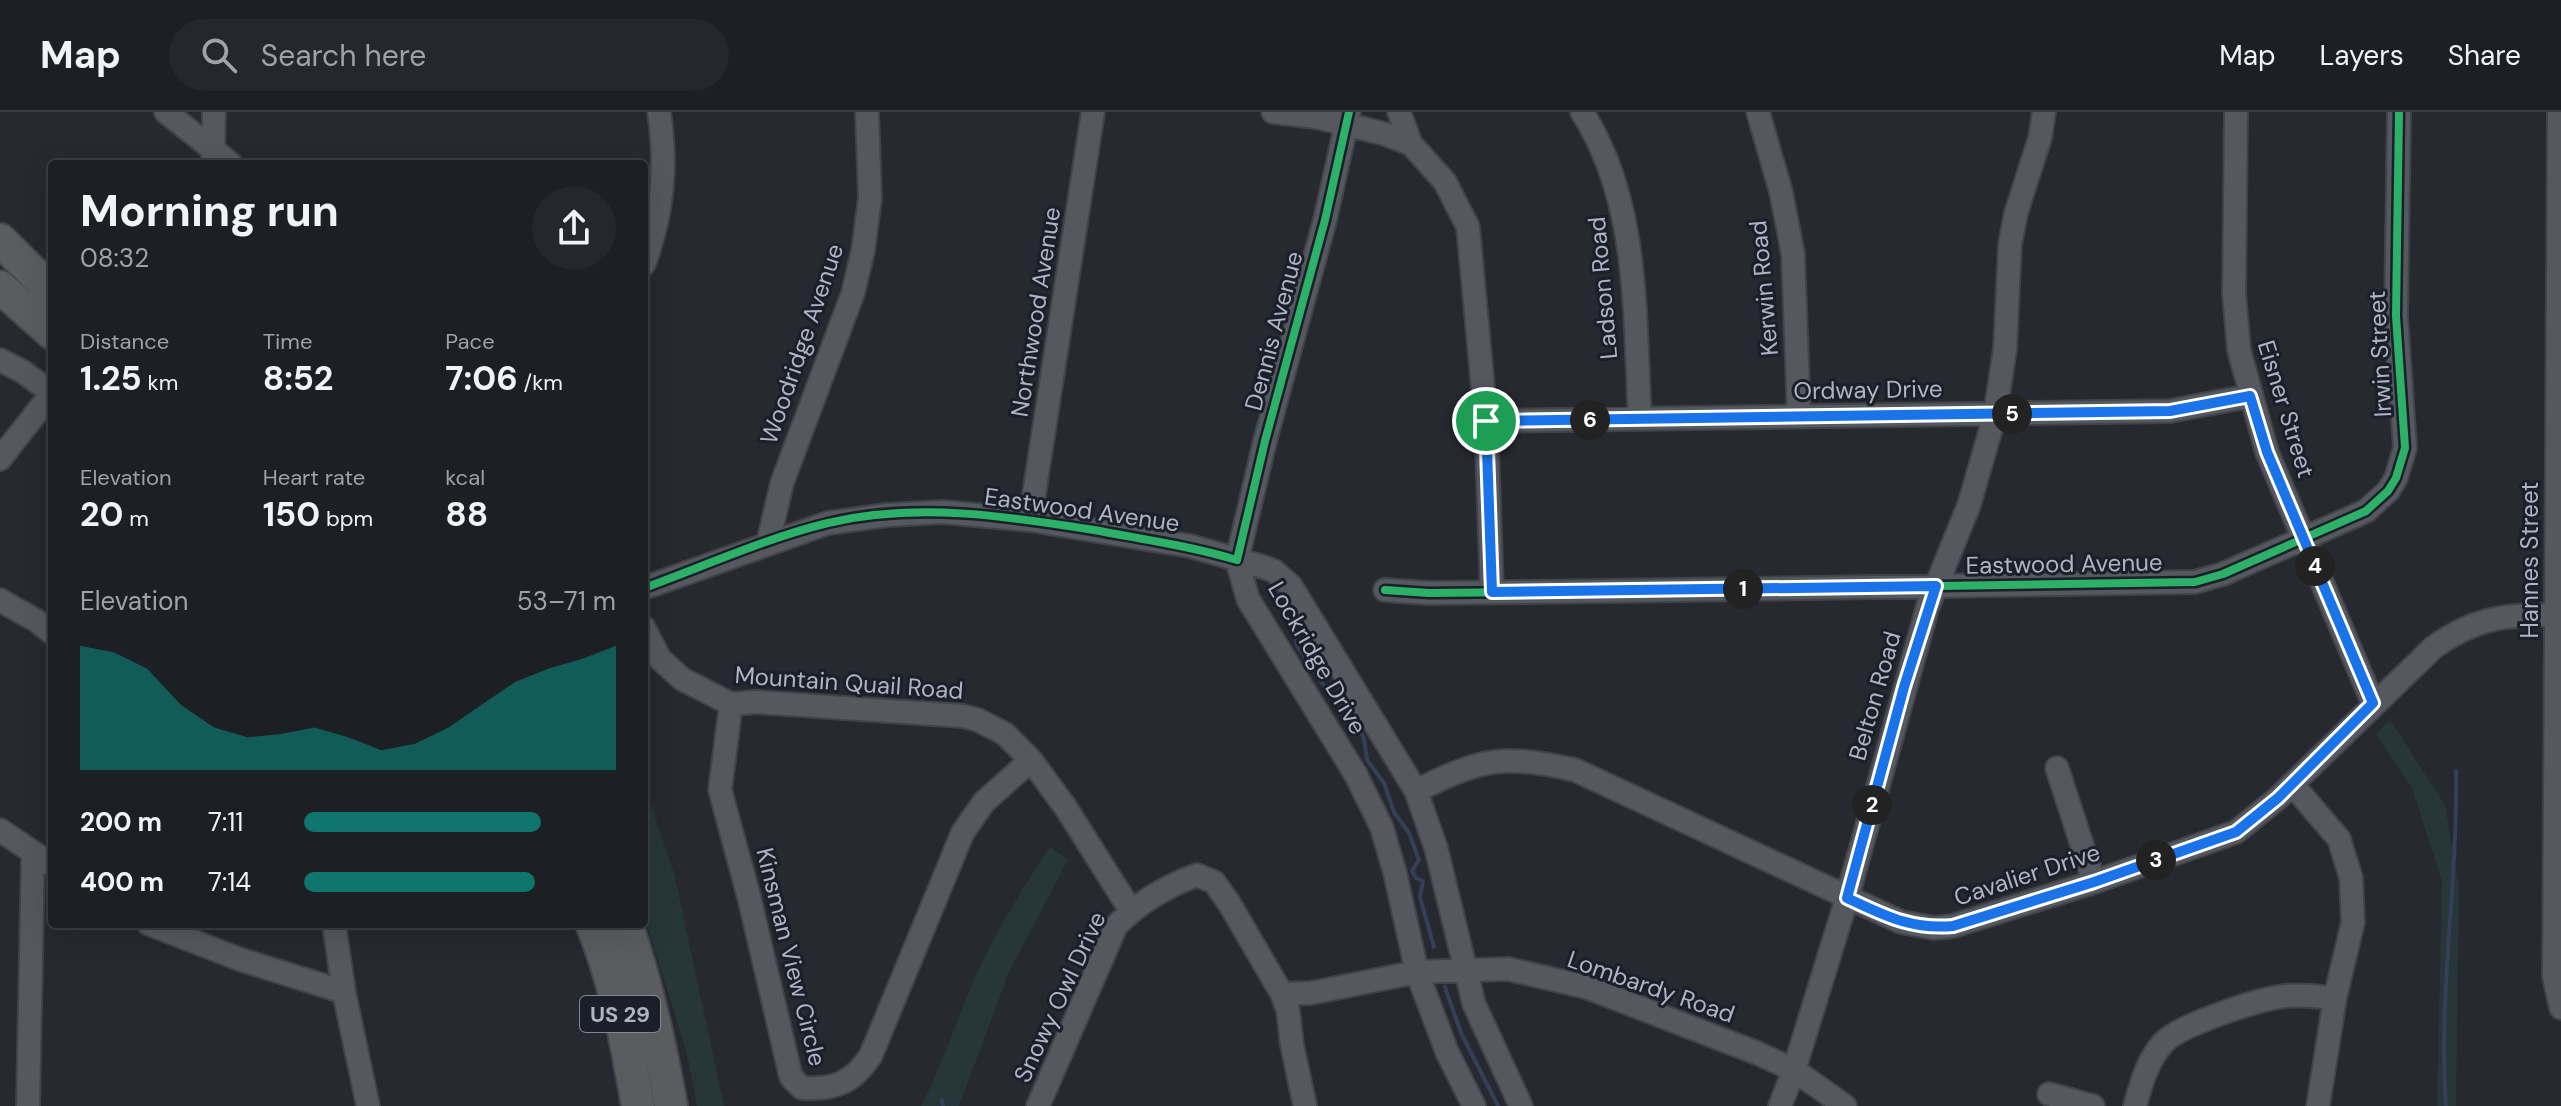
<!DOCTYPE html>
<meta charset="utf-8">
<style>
:root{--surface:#1c1f24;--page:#25272c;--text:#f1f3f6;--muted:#a0a2a6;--line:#3a3d41;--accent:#0f766e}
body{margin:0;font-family:"DM Sans",sans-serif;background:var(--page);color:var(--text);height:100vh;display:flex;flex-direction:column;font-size:30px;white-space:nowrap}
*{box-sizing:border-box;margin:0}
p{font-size:26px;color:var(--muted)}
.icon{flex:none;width:44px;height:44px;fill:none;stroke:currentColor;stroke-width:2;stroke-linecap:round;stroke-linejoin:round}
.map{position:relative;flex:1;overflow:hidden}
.sheet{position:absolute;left:48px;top:48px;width:600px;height:768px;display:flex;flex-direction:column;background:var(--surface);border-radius:8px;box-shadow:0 8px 32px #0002,0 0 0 2px var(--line)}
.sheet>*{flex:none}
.pin{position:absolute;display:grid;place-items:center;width:68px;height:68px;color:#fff;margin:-34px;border:4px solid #fff;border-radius:50%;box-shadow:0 2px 8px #0007}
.km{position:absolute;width:40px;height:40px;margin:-20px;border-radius:50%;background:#222;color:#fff;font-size:22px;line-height:40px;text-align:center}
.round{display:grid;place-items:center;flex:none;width:84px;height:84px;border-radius:42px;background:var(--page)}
.headline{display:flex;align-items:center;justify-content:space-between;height:136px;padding:0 32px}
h1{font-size:44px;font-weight:700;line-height:60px}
.stats{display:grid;grid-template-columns:repeat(3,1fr);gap:12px;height:136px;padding:8px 32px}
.stats div{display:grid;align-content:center}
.stats b{font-size:34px;font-weight:700}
.stats small{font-size:22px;font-weight:400}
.stats p{font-size:22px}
.chart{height:224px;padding:16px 32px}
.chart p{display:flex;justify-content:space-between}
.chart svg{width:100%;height:144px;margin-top:8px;fill:var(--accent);opacity:.7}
ul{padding:0 32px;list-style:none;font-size:26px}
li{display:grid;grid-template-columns:128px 96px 1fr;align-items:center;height:60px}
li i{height:20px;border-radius:10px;background:var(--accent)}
header{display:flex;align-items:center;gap:48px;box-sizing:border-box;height:112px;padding:0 40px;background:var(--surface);border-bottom:2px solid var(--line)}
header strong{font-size:38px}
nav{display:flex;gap:44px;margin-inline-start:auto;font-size:28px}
.search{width:560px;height:72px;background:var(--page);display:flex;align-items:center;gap:20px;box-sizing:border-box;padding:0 28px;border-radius:44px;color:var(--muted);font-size:30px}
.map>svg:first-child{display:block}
.green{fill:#273639}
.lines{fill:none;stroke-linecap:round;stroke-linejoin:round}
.stream{stroke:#353f57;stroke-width:4}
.minor-casing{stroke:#424349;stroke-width:26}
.highway-casing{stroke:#42454c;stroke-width:36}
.minor{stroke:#55585f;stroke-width:22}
.highway{stroke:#5a5c60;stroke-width:32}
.cycleway-casing{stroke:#1a1f2a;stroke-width:13}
.cycleway{stroke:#2db169;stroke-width:8}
.route-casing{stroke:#fff;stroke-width:16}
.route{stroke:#1a73e8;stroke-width:10}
.labels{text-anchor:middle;stroke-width:6;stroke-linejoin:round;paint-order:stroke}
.shield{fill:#1a1f2a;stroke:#828794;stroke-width:2}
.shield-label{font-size:22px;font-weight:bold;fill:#afb4c2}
.street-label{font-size:24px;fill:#afb4c2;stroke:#1a1f2a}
</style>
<header>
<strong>Map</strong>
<div class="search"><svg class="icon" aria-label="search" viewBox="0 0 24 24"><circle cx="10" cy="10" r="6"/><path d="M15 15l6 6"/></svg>Search here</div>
<nav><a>Map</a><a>Layers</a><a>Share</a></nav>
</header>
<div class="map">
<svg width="2561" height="994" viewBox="0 0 2561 994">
<rect width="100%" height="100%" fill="#262930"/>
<path class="green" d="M2390,608L2445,693L2459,775L2456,994H2437L2442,769L2412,676L2376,622Z
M644,638L649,687L674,761L724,994H697L687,941L644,804Z
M1050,735L1068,748L1009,860L959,994H921C943,951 957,907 976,863C997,817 1023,776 1050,735Z"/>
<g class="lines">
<path class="stream" d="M1293,515L1297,534L1331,584L1355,606L1364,627L1367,648L1384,671L1394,700L1409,721L1419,748L1412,759L1416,766L1423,769L1420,785L1434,835
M1445,875L1461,921L1498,994
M942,988L943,994
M2446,994C2438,882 2458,771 2456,659"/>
<g class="minor-casing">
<path id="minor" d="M166,0L231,52
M1273,0L1316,5L1385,22L1411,32L1445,70L1468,115L1486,309L1492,480
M1349,0L1325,108L1265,329L1237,448L1248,487L1356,663L1382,716L1395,761L1417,860L1447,940L1474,994
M1399,0L1411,32
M1582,0C1640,90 1634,205 1640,307
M1758,0L1781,80L1793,142L1799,304
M2236,0L2234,181L2239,238L2267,340L2373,591
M2559,0L2554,864L2561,896
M213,47L214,0
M644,152C663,101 667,53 659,0
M0,248L22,259L52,281
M1486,309L2170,299L2250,284
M0,347L52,281
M1030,408L1093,0
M768,431L782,371L853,181L863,139L870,86L867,0
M644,476L828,411L887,403L943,400L1030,408L1190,434L1264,455L1274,459L1291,474L1416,679L1436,736L1474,892L1521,994
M1385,478L1429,481L1610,479L2195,470L2223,462L2366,399L2388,379L2396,366L2405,336L2396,204L2399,0
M0,488L37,509L52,521
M644,516L660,547L682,567L731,592L756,590L963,604L978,608L1005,622L1031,648L1066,696L1131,799
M731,592L720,678L749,785L791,965L802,976C834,978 853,971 871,943L963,720L984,690L1031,648
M2057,656L2094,770
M2292,672L2339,727L2351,766L2353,810L2335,886L2318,994
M1416,679C1482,646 1502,642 1575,658L1901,810L1934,816L1953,814L2094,770L2236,720L2278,686L2434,535C2479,503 2508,503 2561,503
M0,718L52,753
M149,812L239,847L344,880
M334,812L344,880L368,994
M1282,882L1311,881L1417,860L1508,857L1586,875L1757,941L1794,958L1845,994
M2049,982L2093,994
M28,994L33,741
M1038,994L1116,814C1138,791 1167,774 1197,763L1214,770L1229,791L1282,882L1288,898L1292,933L1305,994
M1780,994L1794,958L1847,786L1928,494L1969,393L1995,303L2005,237L2010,132L2016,101L2040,26L2044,0
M2135,994C2141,972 2147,949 2163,931C2179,913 2259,887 2285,884C2301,882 2319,885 2335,886"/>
</g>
<g class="highway-casing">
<path id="highway" d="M0,128L52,179
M0,175L52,221
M592,812C616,871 627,932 638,994
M626,812C647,872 660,932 671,994"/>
</g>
<use href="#minor" class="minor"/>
<use href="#highway" class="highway"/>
<g class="cycleway-casing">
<path id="cycleway" d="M644,476C702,455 769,425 828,411C915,390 1007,404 1094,418C1142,427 1190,434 1237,448L1265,329L1325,108L1349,0
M1385,478L1429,481L1610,479L2195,470L2223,462L2366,399L2388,379L2396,366L2405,336L2396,204L2399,0"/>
</g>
<use href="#cycleway" class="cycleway"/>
</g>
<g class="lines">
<g class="route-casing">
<path id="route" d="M2250,284L2267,340L2373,591L2278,686L2236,720L2094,770L1953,814C1911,818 1884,803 1847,786L1904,575L1936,474L1492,480L1486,309L2170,299Z"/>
</g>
<use href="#route" class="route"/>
</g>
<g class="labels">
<rect class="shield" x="580" y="884" width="80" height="36" rx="6"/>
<g class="shield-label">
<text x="620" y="910">US 29</text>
</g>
<g class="street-label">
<text transform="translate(1603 176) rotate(-95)" y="8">Ladson Road</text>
<text transform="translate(1764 176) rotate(-95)" y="8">Kerwin Road</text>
<text transform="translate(1036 200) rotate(-81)" y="8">Northwood Avenue</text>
<text transform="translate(1274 219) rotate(-75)" y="8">Dennis Avenue</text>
<text transform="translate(802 232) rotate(-71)" y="8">Woodridge Avenue</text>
<text transform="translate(2380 242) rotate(-93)" y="8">Irwin Street</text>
<text transform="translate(1868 278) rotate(-1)" y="8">Ordway Drive</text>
<text transform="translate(2286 297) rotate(73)" y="8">Eisner Street</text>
<text transform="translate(1082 398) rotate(8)" y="8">Eastwood Avenue</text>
<text transform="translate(2530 448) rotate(-90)" y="8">Hannes Street</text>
<text transform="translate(2064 452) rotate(-1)" y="8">Eastwood Avenue</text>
<text transform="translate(1317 546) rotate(60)" y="8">Lockridge Drive</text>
<text transform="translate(849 571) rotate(4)" y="8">Mountain Quail Road</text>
<text transform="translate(1875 584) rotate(-74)" y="8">Belton Road</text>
<text transform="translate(2027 763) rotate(-18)" y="8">Cavalier Drive</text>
<text transform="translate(791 845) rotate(76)" y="8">Kinsman View Circle</text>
<text transform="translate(1651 875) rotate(19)" y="8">Lombardy Road</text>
<text transform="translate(1060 885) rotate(-65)" y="8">Snowy Owl Drive</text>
</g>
</g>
</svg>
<div class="pin" style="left:1486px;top:309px;background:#1e9e55"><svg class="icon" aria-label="arrive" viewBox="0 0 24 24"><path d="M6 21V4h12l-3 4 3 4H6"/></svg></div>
<b class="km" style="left:1743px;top:477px">1</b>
<b class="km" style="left:1872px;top:693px">2</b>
<b class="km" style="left:2156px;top:748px">3</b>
<b class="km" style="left:2315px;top:454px">4</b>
<b class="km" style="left:2012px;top:302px">5</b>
<b class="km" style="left:1590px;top:308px">6</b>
<section class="sheet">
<div class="headline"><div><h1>Morning run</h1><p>08:32</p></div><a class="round"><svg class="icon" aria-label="share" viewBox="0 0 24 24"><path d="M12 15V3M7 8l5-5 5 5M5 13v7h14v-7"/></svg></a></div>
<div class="stats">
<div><p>Distance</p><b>1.25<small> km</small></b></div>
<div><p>Time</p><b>8:52</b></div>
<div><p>Pace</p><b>7:06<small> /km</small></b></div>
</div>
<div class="stats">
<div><p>Elevation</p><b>20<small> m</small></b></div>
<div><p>Heart rate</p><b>150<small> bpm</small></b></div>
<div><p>kcal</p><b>88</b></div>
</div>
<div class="chart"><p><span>Elevation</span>53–71 m</p>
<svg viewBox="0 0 160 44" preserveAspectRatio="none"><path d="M0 44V6L10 8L20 13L30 24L40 31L50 34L60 33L70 31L80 34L90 38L100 36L110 31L120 24L130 17L140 13L150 10L160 6V44z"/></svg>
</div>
<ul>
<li><b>200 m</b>7:11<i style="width:76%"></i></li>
<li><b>400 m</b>7:14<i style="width:74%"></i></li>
</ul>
</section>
</div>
